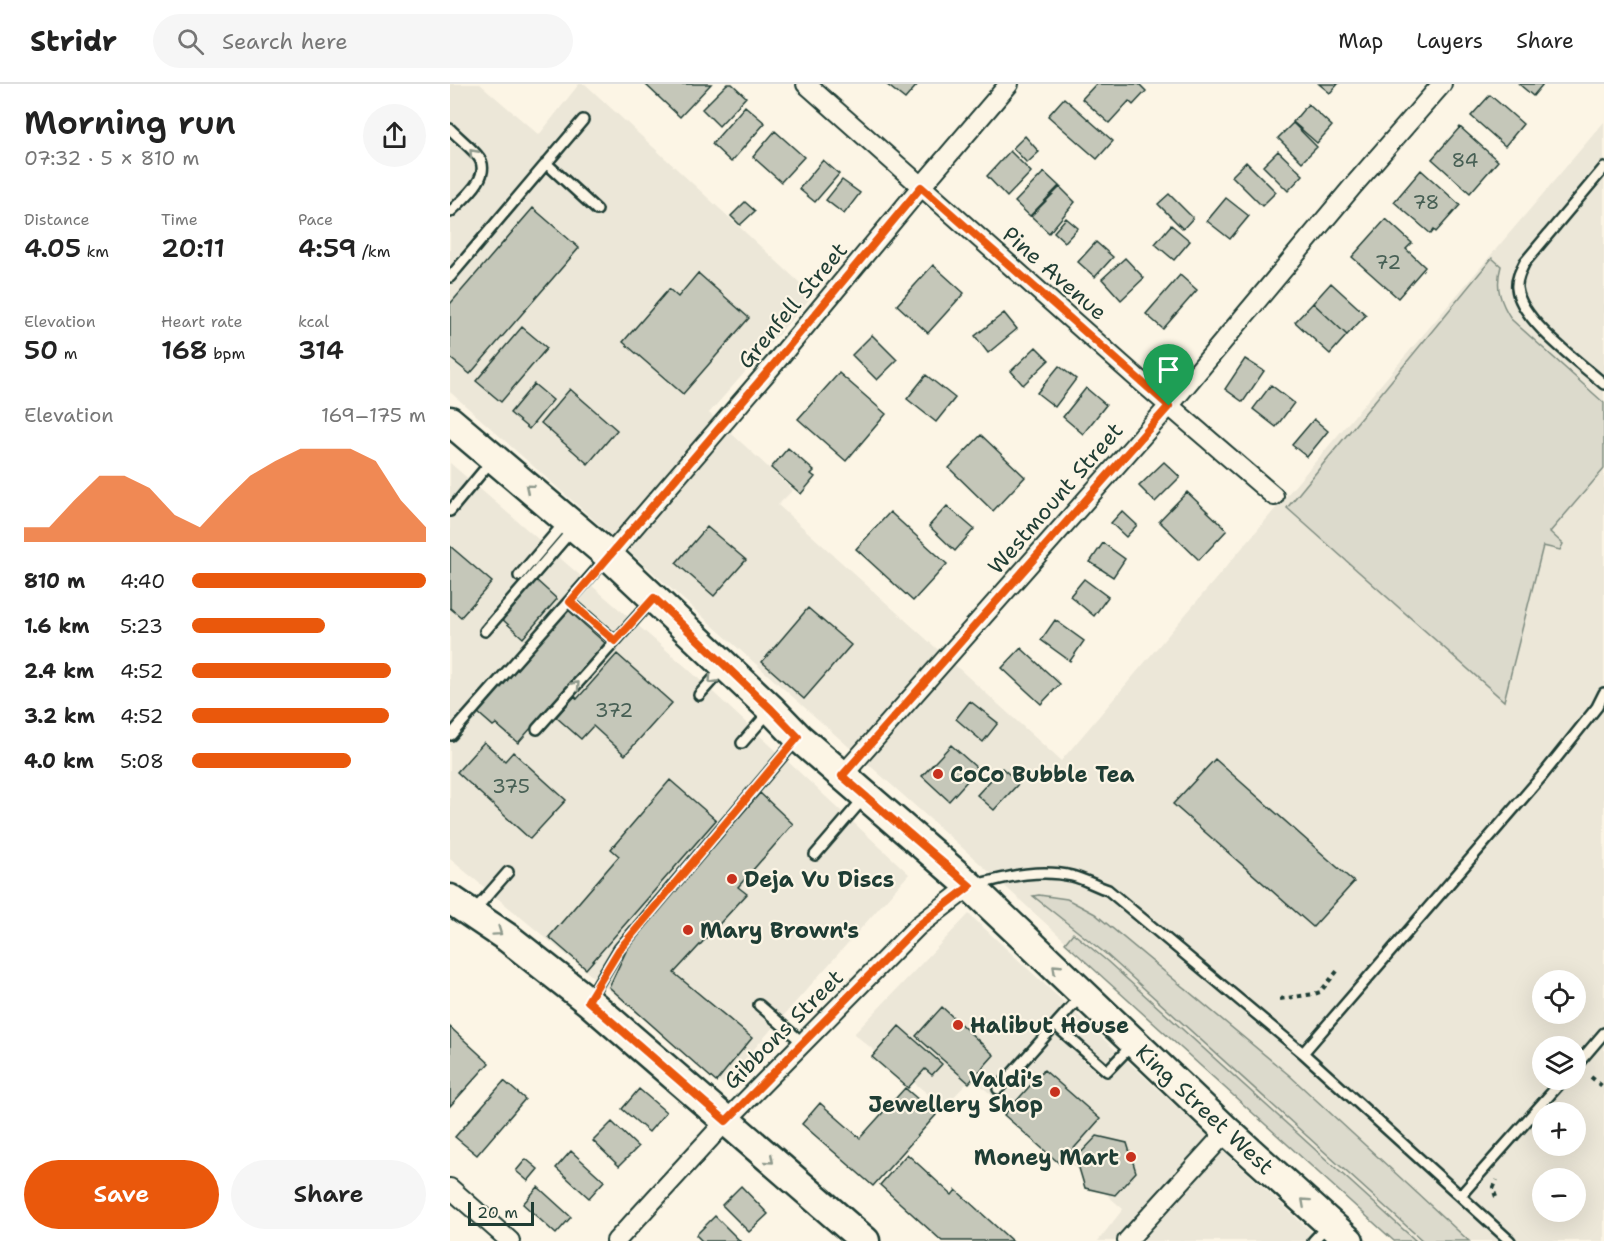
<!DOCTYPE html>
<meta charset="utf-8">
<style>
:root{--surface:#fff;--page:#f6f6f6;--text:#222;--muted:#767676;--line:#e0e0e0;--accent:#ea580c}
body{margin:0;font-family:"Shantell Sans",sans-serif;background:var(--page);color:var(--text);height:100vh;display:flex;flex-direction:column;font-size:22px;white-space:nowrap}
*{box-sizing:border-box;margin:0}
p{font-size:20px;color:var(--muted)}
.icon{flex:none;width:33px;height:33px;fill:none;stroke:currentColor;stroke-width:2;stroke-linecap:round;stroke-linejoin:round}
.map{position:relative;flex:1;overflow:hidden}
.drawer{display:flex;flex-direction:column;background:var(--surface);width:450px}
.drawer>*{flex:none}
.controls{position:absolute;left:1082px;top:886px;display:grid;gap:12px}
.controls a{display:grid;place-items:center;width:54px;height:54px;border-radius:50%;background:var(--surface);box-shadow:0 6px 24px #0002;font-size:30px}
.scale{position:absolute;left:18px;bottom:15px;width:66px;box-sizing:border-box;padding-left:6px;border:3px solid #1f3d34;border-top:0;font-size:16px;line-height:21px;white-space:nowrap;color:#1f3d34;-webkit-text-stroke:4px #fcf5e5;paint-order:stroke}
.pin{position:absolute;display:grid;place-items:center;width:51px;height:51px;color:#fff;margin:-62px -26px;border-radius:50% 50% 50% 0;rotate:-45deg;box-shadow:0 0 6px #0007}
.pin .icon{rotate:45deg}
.round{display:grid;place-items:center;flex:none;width:63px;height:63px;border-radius:32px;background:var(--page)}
.overview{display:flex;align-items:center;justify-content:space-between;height:102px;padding:0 24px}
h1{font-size:33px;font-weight:600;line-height:45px}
.stats{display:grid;grid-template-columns:repeat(3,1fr);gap:9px;height:102px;padding:6px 24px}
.stats div{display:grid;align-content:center}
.stats b{font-size:26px;font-weight:600}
.stats small{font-size:16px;font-weight:400}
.stats p{font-size:16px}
.chart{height:168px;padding:12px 24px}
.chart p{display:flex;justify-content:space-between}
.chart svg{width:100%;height:108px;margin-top:6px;fill:var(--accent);opacity:.7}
.primary-button{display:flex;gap:12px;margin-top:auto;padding:12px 24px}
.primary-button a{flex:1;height:69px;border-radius:36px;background:var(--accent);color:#fff;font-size:24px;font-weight:600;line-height:69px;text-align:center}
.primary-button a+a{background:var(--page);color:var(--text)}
ul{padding:0 24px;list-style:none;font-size:20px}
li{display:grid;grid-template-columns:96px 72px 1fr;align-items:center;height:45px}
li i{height:15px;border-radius:8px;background:var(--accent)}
header{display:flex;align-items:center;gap:36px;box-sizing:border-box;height:84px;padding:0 30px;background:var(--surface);border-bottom:2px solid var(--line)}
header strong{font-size:28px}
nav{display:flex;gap:33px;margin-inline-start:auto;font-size:21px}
.search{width:420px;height:54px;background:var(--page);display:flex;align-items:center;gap:15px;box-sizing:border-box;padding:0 21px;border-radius:33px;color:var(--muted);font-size:22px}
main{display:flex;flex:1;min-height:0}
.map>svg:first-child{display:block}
.built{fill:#ece7d8;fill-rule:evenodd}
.green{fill:#dcdacc;stroke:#7e8c80;stroke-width:1.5}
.building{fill:#c5c7b9;stroke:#1f3d34;stroke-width:1.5}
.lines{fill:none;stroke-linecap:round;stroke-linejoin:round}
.lane-casing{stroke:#1f3d34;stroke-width:14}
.street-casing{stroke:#1f3d34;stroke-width:22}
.primary-casing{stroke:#1f3d34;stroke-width:33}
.path{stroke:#1f3d34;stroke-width:4;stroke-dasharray:4.5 4.5;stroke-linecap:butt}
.lane{stroke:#fcf5e5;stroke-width:9}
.street{stroke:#fcf5e5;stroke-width:18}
.primary{stroke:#fcf5e5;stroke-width:28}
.oneway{stroke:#8e998c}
.route-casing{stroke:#fff;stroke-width:12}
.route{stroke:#ea580c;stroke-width:8}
.poi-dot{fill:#c8321e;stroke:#fcf5e5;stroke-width:2}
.labels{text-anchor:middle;stroke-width:4.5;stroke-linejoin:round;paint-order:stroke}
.number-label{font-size:20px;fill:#486055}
.street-label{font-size:22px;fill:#1f3d34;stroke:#fcf5e5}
.poi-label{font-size:22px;font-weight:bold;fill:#1f3d34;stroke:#fcf5e5;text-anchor:start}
</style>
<header>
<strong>Stridr</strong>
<div class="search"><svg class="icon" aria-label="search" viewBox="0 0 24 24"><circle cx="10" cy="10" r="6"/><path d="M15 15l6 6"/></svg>Search here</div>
<nav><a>Map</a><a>Layers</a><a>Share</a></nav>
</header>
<main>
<section class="drawer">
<div class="overview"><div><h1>Morning run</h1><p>07:32 · 5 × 810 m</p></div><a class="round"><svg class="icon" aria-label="share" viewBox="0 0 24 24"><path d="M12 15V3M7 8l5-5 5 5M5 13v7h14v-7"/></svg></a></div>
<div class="stats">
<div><p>Distance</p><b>4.05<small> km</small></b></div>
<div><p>Time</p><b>20:11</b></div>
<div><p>Pace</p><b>4:59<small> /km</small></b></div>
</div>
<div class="stats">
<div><p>Elevation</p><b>50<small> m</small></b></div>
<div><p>Heart rate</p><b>168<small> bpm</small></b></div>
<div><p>kcal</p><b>314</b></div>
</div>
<div class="chart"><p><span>Elevation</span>169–175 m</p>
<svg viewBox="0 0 160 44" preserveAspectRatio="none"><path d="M0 44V38L10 38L20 27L30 17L40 17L50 22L60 33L70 38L80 27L90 17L100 11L110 6L120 6L130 6L140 11L150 27L160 38V44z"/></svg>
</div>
<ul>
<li><b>810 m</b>4:40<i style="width:100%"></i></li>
<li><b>1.6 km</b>5:23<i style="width:57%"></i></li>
<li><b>2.4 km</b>4:52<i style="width:85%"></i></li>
<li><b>3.2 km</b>4:52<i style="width:84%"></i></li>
<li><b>4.0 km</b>5:08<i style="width:68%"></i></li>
</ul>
<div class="primary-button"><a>Save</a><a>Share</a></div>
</section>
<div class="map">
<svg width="1154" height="1157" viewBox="0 0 1154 1157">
<rect width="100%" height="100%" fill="#fcf5e5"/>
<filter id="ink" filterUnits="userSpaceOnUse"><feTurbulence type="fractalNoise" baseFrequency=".0167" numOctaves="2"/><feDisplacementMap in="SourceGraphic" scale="12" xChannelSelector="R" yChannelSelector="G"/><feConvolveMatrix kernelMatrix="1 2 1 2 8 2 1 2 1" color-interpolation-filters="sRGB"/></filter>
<g filter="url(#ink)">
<path class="built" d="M0,0H30L89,51L129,0H135L363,211L259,329L343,406L328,421L611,677L1154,38V1157H945L526,776L0,308ZM1092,897H1125V930H1092ZM1092,963H1125V996H1092ZM1092,1029H1125V1062H1092ZM1092,1095H1125V1128H1092Z
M0,379L237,584L459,790L273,1000L0,775Z
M519,830L871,1157H648L673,1125L522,994L494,1023L404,950Z"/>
<path class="green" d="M1042,174L1051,182C1045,203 1050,218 1062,236L1154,319V385L1100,448L1113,460L1110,466L1093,462L1054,617L837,424Z
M589,811L617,815L645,830L839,991L1019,1157H973L656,870L583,812Z
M623,849L657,877L966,1157H944L615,859Z"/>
<path class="building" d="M195,0H261L230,33Z
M277,0H282L296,13L269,42L252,25Z
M436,0H468L455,15Z
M646,0H689L696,7L683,21L679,17L659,39L632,15Z
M869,0H888L880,9Z
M1069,0H1093L1083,12Z
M1040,11L1073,40L1055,62L1021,32Z
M614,14L663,57L647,75L598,32Z
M858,20L882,42L867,59L843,38Z
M295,22L315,39L281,78L262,60Z
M843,39L867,63L852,78L828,54Z
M1010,43L1048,77L1020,109L982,75Z
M325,47L354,73L331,98L303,73Z
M575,52L589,68L577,79L563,64Z
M560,67L581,88L557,113L537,92Z
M828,67L853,91L838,107L813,82Z
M373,76L389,90L365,118L349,105Z
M796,78L826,108L812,122L782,92Z
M971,86L1010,121L986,148L984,146L981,150L944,118Z
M594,88L609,102L580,132L565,118Z
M392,96L410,109L394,130L376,116Z
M610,103L625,118L599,149L581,132Z
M719,110L743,134L733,145L708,120Z
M776,114L799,132L780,155L757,137Z
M295,118L305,127L290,141L281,132Z
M83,124L129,164L20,290L0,274V220Z
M616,134L628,144L615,158L604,148Z
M936,135L962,159L956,165L975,183L948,214L902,173Z
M721,141L740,157L724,176L705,160Z
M646,158L663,173L645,193L628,178Z
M675,174L694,194L671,216L652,195Z
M483,181L514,209L478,249L447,221Z
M248,189L299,234L233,310L173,258L219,205L228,213Z
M730,191L747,206L713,245L696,230Z
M881,199L916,231L897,251L863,219Z
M863,219L897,251L880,270L845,238Z
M554,229L567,245L538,269L525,252Z
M72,243L97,264L51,318L26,297Z
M422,251L447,276L427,296L402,271Z
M586,263L599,276L573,301L561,287Z
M795,275L814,287L793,318L775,305Z
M609,282L626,295L605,323L587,309Z
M389,289L436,330L396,377L348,335Z
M476,291L505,314L486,338L457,315Z
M84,300L103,316L79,345L60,329Z
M821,301L844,319L826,343L803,325Z
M636,304L656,321L633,350L613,333Z
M120,305L167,346L138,380L91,339Z
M864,335L878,347L857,373L842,361Z
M531,351L575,393L543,427L499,384Z
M338,364L364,387L361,390L365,393L351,410L321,384Z
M714,378L730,393L705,418L689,402Z
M737,408L777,446L749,476L709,437Z
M497,422L524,445L505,467L479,442Z
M672,427L687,441L676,453L661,439Z
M440,428L497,480L463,517L406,465Z
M257,443L296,476L264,512L226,479Z
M653,459L675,475L663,493L640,478Z
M0,462L42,498L11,533L0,524Z
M634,495L658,513L644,532L620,512Z
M86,496L107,515L73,554L52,535Z
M358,524L401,561L354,615L312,578Z
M117,525L155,559L68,659L46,640L43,642L27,628Z
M605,536L634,557L620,577L591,556Z
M571,564L610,600L591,620L552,584Z
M167,570L222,619L175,671L143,642L131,655L106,633L125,612L127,615Z
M520,617L548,639L533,658L506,635Z
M34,658L55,677L63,668L116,716L80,755L7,688Z
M501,661L528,685L499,717L472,692Z
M765,675L904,798L863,843L723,720Z
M552,684L569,699L544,726L527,711Z
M220,696L266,736L136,885L99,853L169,772L161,765Z
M310,709L343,740L288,803L297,810L224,889L302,954L266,998L159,903L180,859Z
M492,923L544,971L519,999L466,952Z
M449,942L492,980L482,991L475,985L458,1004L422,973Z
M0,943L39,979L0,1022Z
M594,986L650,1035L610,1080L554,1031Z
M54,997L75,1015L27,1071L5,1053Z
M455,1004L486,1031L423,1102L352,1040L370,1019L410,1054Z
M189,1005L216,1028L199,1048L172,1025Z
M162,1038L188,1063L169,1082L143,1057Z
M647,1052L677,1059L686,1088L665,1111L635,1104L626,1074Z
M121,1067L154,1097L139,1114L106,1084Z
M457,1070L502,1111L506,1106L562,1157H492L430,1101Z
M76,1075L88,1085L78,1097L66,1087Z
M291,1102L318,1130L299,1148L272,1121Z
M88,1103L121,1133L106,1150L73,1120Z
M265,1132L290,1157H252L246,1151Z"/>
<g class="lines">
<g class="lane-casing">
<path id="lane" d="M0,45C9,54 19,62 27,71C45,91 13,115 0,128
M96,79L147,126
M1154,84L1075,178C1071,186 1066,195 1067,204C1070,236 1130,279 1154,300
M0,193L133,36
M0,427L43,375
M69,492L115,438
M120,518L165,557
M35,547L123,445
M249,611L274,583
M87,645L201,517
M1,651L156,475
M292,659L320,627
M365,771L414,714
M525,801C557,793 589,784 622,792C634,795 646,802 658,806L853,969L1060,1157
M23,828L58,788
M139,915L169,865L346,656
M309,921L353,959
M605,941L657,987L682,961
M853,969L1092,692L1147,623L1154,609
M1125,983L1154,949
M548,1005L631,912
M1011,1111L1113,996
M863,1157L878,1141"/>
</g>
<g class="street-casing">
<path id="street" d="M356,0L687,294L824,412
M159,472L324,280L471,103L559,0
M392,692L719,322L903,102L992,0
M0,1104L60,1157
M166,1157L276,1037L468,842L520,802
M677,1157L777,1047"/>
</g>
<g class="primary-casing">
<path id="primary" d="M0,337L159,472L321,625L348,653L520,802L777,1047L899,1157
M0,815L58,854L138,917L415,1157"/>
</g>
<path class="path" d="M830,915L864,910L870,908L889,885
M1141,993L1152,1002L1154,999
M1046,1113L1043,1105L1047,1096"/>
<use href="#lane" class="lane"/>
<use href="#street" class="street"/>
<use href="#primary" class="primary"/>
</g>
<defs><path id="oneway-chevron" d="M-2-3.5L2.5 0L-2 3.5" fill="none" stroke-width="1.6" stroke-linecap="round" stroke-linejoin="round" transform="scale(1.5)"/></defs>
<g class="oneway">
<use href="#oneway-chevron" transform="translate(23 69) rotate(-132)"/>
<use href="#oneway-chevron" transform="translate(79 404) rotate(-140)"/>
<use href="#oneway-chevron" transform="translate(262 596) rotate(132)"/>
<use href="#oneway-chevron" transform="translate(126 601) rotate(-48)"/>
<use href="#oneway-chevron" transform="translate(48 848) rotate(35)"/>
<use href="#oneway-chevron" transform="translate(606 884) rotate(-137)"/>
<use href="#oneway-chevron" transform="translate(320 1076) rotate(41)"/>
<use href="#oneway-chevron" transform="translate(855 1118) rotate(-138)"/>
</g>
</g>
<g class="lines" filter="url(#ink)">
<g class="route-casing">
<path id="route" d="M471,103L719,322L392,692L520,802L468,842L276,1037L138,917L169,866L348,653L321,625L204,514L165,557L120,518L324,280Z"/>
</g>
<use href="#route" class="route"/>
</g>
<g class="poi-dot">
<circle cx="488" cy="690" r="6"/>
<circle cx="282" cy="795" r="6"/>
<circle cx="238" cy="846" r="6"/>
<circle cx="508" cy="941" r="6"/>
<circle cx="605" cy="1008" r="6"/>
<circle cx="681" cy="1073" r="6"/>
</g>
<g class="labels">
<g class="number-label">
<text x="1015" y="83">84</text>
<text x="976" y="125">78</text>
<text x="938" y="185">72</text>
<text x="164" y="633">372</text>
<text x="61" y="709">375</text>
</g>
<g class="street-label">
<text transform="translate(605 189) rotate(41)" y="8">Pine Avenue</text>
<text transform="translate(342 221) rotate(-50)" y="8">Grenfell Street</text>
<text transform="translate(605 414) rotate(-49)" y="8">Westmount Street</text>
<text transform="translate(333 945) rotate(-45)" y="8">Gibbons Street</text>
<text transform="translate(755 1025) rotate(43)" y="8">King Street West</text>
</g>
<g class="poi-label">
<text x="500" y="698">CoCo Bubble Tea</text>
<text x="294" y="803">Deja Vu Discs</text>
<text x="250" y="854">Mary Brown's</text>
<text x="520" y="949">Halibut House</text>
<text x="593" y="1003" text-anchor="end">Valdi's<tspan x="593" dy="25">Jewellery Shop</tspan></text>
<text x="669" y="1081" text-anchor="end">Money Mart</text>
</g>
</g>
</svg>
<div class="controls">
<a><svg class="icon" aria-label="locate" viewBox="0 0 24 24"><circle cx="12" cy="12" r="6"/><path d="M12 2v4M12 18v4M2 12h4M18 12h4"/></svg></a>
<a><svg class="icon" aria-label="layers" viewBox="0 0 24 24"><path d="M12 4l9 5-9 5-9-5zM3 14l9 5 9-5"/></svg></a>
<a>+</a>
<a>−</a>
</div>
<div class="scale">20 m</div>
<div class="pin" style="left:719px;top:322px;background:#1e9e55"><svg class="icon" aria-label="arrive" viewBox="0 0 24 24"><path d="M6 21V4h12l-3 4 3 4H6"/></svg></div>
</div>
</main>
